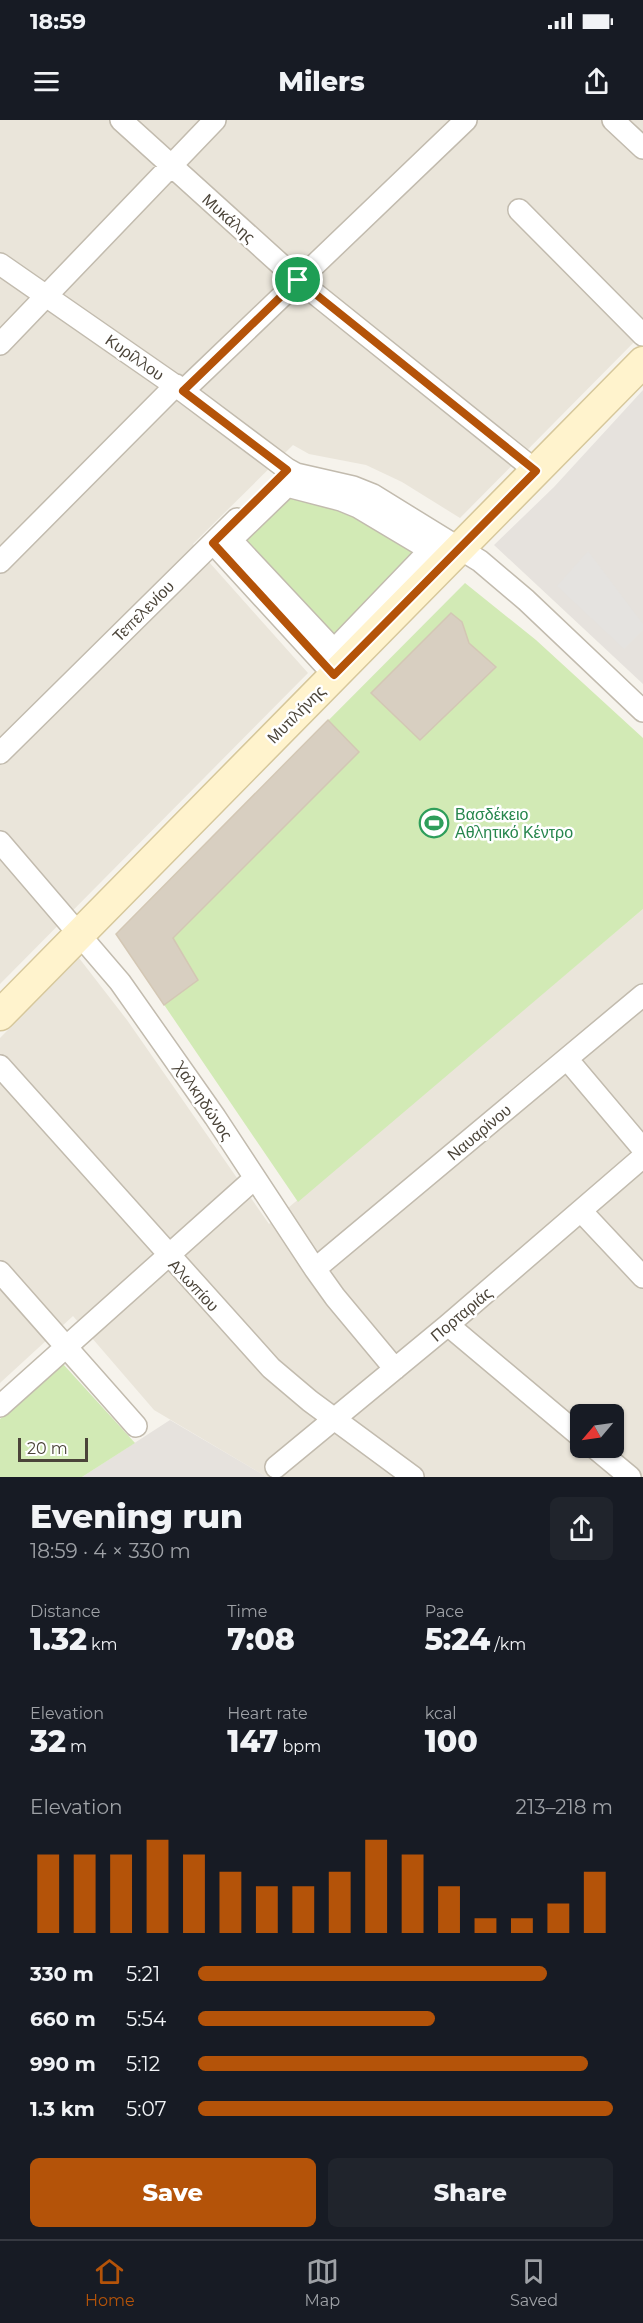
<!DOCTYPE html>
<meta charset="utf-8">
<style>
:root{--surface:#171b24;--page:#20242c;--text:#f1f3f6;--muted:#9ea1a6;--line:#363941;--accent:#b45309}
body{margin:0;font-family:Montserrat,sans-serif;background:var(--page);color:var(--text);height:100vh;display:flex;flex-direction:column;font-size:22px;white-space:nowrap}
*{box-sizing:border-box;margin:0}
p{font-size:20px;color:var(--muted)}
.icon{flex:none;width:33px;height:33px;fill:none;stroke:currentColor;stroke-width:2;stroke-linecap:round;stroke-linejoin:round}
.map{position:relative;height:1357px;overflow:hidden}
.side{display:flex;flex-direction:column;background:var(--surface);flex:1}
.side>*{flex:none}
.needle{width:39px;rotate:241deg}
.fabs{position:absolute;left:570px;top:1284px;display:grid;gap:12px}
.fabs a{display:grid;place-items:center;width:54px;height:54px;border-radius:9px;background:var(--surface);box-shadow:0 2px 4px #0004;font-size:30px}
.scale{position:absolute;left:18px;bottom:15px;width:70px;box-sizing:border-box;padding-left:6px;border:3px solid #4b4439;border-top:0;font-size:16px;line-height:21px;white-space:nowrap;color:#4b4439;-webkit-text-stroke:4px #fff;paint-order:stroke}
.pin{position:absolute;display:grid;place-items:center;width:51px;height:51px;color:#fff;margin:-26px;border:3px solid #fff;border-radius:50%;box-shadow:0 2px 6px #0007}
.round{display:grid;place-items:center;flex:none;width:63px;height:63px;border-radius:9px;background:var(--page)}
.overview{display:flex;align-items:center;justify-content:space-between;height:102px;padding:0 30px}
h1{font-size:33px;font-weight:800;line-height:45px}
.figures{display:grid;grid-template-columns:repeat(3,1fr);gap:9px;height:102px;padding:6px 30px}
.figures div{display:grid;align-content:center}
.figures b{font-size:30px;font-weight:800}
.figures small{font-size:16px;font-weight:400}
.figures p{font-size:16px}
.chart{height:168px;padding:12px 30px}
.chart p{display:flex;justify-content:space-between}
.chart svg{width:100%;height:108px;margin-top:6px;stroke:var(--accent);stroke-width:6}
.button{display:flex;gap:12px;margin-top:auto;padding:12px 30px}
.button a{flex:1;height:69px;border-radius:9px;background:var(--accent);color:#fff;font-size:24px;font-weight:800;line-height:69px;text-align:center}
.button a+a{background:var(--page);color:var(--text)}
ul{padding:0 30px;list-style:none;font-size:20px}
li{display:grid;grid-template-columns:96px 72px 1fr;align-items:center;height:45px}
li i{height:15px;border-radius:8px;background:var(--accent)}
.status{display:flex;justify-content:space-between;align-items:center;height:42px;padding:0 30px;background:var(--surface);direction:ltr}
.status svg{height:16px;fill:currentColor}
header{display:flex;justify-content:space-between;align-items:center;height:78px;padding:0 30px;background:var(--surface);font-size:27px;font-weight:800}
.dock{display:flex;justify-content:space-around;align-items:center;height:84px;border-top:2px solid var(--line);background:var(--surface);font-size:16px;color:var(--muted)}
.dock a{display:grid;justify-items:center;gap:3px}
.dock .current{color:var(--accent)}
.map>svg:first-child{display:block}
.residential{fill:#eae5da;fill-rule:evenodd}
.industrial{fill:#e6e2dd}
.green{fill:#d2eab5}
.parking{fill:#e5e3e0}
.building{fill:#d8cfc1;stroke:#d3c7b4;stroke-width:1.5}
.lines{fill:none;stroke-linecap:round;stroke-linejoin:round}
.street-casing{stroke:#c2bbae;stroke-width:24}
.secondary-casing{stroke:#d6c79b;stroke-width:33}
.street{stroke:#fff;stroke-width:21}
.secondary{stroke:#fff3cd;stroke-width:30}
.route-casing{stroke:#fff;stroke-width:12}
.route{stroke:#b45309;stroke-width:8}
.labels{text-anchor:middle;stroke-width:5;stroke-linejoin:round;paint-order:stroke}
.street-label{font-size:16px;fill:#4b4439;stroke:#fff}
.leisure-label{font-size:16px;fill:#27864d;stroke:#fff;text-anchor:start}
</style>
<div class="status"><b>18:59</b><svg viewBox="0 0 49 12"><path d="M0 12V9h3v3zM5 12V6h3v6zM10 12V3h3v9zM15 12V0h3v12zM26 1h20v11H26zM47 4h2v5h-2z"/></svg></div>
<header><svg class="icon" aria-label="menu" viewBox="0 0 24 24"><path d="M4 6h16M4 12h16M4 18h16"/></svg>Milers<svg class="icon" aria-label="share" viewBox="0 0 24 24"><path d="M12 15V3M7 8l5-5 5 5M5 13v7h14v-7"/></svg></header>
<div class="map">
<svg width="643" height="1357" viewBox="0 0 643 1357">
<rect width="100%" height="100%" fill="#f6f3ec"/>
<path class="residential" d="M0,0H643V213L460,398L402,362L366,345L309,334L293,325L193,424L308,553L0,864Z
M643,789V1357H267L154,1290L73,1196L0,1263V918L79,838L127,900L269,1104ZM580,1294H614V1328H580Z"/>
<path class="industrial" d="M643,270V564L494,425L554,367Z
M170,1300L267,1357H82Z"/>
<path class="green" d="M288,370L337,382L424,430L334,525L236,421Z
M465,463L536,520L643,618V789L298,1082L116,814Z
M63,1244L135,1323L82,1357H0V1299Z"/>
<path class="parking" d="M588,431L643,504V510L624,529L557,466Z"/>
<path class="building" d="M451,493L462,502L469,523L496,547L420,620L371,573Z
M328,600L359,632L173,818L198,860L164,885L116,814Z"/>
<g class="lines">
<g class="street-casing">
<path id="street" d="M121,0L298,160L536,351
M613,0L643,28
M519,90L643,215
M0,144L183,271L287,349L296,354L353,367L373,375L480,441L526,480L643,591
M0,224L215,0
M183,271L466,0
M287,366L341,380L358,387L430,430L334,530L231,420Z
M213,423L334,555
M0,442L176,265
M0,633L237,399
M0,722L120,862L215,997L315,1149L335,1177L395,1249
M567,939L643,1029
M0,946L271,1248L310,1281L413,1357
M581,1091L643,1157
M315,1149L643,875
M0,1152L136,1306
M448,1205L580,1316
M0,1286L255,1058
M595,1328L630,1357
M276,1347L448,1205L643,1037"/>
</g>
<g class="secondary-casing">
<path id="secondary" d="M0,895L643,242"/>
</g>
<use href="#street" class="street"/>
<use href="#secondary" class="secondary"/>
</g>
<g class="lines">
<g class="route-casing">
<path id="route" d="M298,160L536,351L334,555L213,423L287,350L183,271Z"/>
</g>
<use href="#route" class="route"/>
</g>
<defs>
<g id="stadium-ring" transform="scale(1.5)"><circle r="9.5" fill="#fff" stroke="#2e9e5b" stroke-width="1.5"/><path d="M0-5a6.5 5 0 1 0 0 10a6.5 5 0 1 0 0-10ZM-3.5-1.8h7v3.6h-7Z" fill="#2e9e5b"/></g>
</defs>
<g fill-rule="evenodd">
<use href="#stadium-ring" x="434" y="703"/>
</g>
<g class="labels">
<g class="street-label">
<text transform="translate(229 98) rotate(42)" y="6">Μυκάλης</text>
<text transform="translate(135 237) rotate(35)" y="6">Κυρίλλου</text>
<text transform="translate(143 491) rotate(-45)" y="6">Τεπελενίου</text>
<text transform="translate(296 594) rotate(-45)" y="6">Μυτιλήνης</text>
<text transform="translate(204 981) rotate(56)" y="6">Χαλκηδώνος</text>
<text transform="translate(479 1012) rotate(-40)" y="6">Ναυαρίνου</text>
<text transform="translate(194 1165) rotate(47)" y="6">Αλωπίου</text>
<text transform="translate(461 1194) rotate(-40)" y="6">Πορταριάς</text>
</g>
<g class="leisure-label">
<text x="455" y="700">Βασδέκειο<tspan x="455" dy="18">Αθλητικό Κέντρο</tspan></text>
</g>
</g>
</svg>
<div class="fabs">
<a><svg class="needle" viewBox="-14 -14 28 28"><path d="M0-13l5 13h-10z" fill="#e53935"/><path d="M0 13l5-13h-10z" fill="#9ea1a6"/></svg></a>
</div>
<div class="scale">20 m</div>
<div class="pin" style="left:298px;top:160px;background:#1e9e55"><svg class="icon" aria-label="arrive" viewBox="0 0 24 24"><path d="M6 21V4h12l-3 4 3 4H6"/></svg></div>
</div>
<section class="side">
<div class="overview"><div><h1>Evening run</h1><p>18:59 · 4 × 330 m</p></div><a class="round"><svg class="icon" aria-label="share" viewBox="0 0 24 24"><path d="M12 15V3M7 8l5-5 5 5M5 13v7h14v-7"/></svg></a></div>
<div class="figures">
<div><p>Distance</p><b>1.32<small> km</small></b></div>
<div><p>Time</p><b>7:08</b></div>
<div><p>Pace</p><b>5:24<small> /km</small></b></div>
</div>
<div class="figures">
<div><p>Elevation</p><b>32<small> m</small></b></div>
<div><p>Heart rate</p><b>147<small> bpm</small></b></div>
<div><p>kcal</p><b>100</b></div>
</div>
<div class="chart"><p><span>Elevation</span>213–218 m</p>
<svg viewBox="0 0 160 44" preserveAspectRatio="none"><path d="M5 44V12M15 44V12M25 44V12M35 44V6M45 44V12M55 44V19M65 44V25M75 44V25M85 44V19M95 44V6M105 44V12M115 44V25M125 44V38M135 44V38M145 44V32M155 44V19"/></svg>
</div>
<ul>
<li><b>330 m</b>5:21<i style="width:84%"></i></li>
<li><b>660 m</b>5:54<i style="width:57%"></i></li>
<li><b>990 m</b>5:12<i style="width:94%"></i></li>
<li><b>1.3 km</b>5:07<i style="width:100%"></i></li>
</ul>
<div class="button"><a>Save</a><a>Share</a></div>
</section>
<nav class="dock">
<a class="current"><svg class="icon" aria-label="home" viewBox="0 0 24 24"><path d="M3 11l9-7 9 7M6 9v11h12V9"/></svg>Home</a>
<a><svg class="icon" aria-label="map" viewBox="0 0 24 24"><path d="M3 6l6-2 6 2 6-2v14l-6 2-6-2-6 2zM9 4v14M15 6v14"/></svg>Map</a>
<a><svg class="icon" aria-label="saved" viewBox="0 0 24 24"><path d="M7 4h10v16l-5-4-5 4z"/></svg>Saved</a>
</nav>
